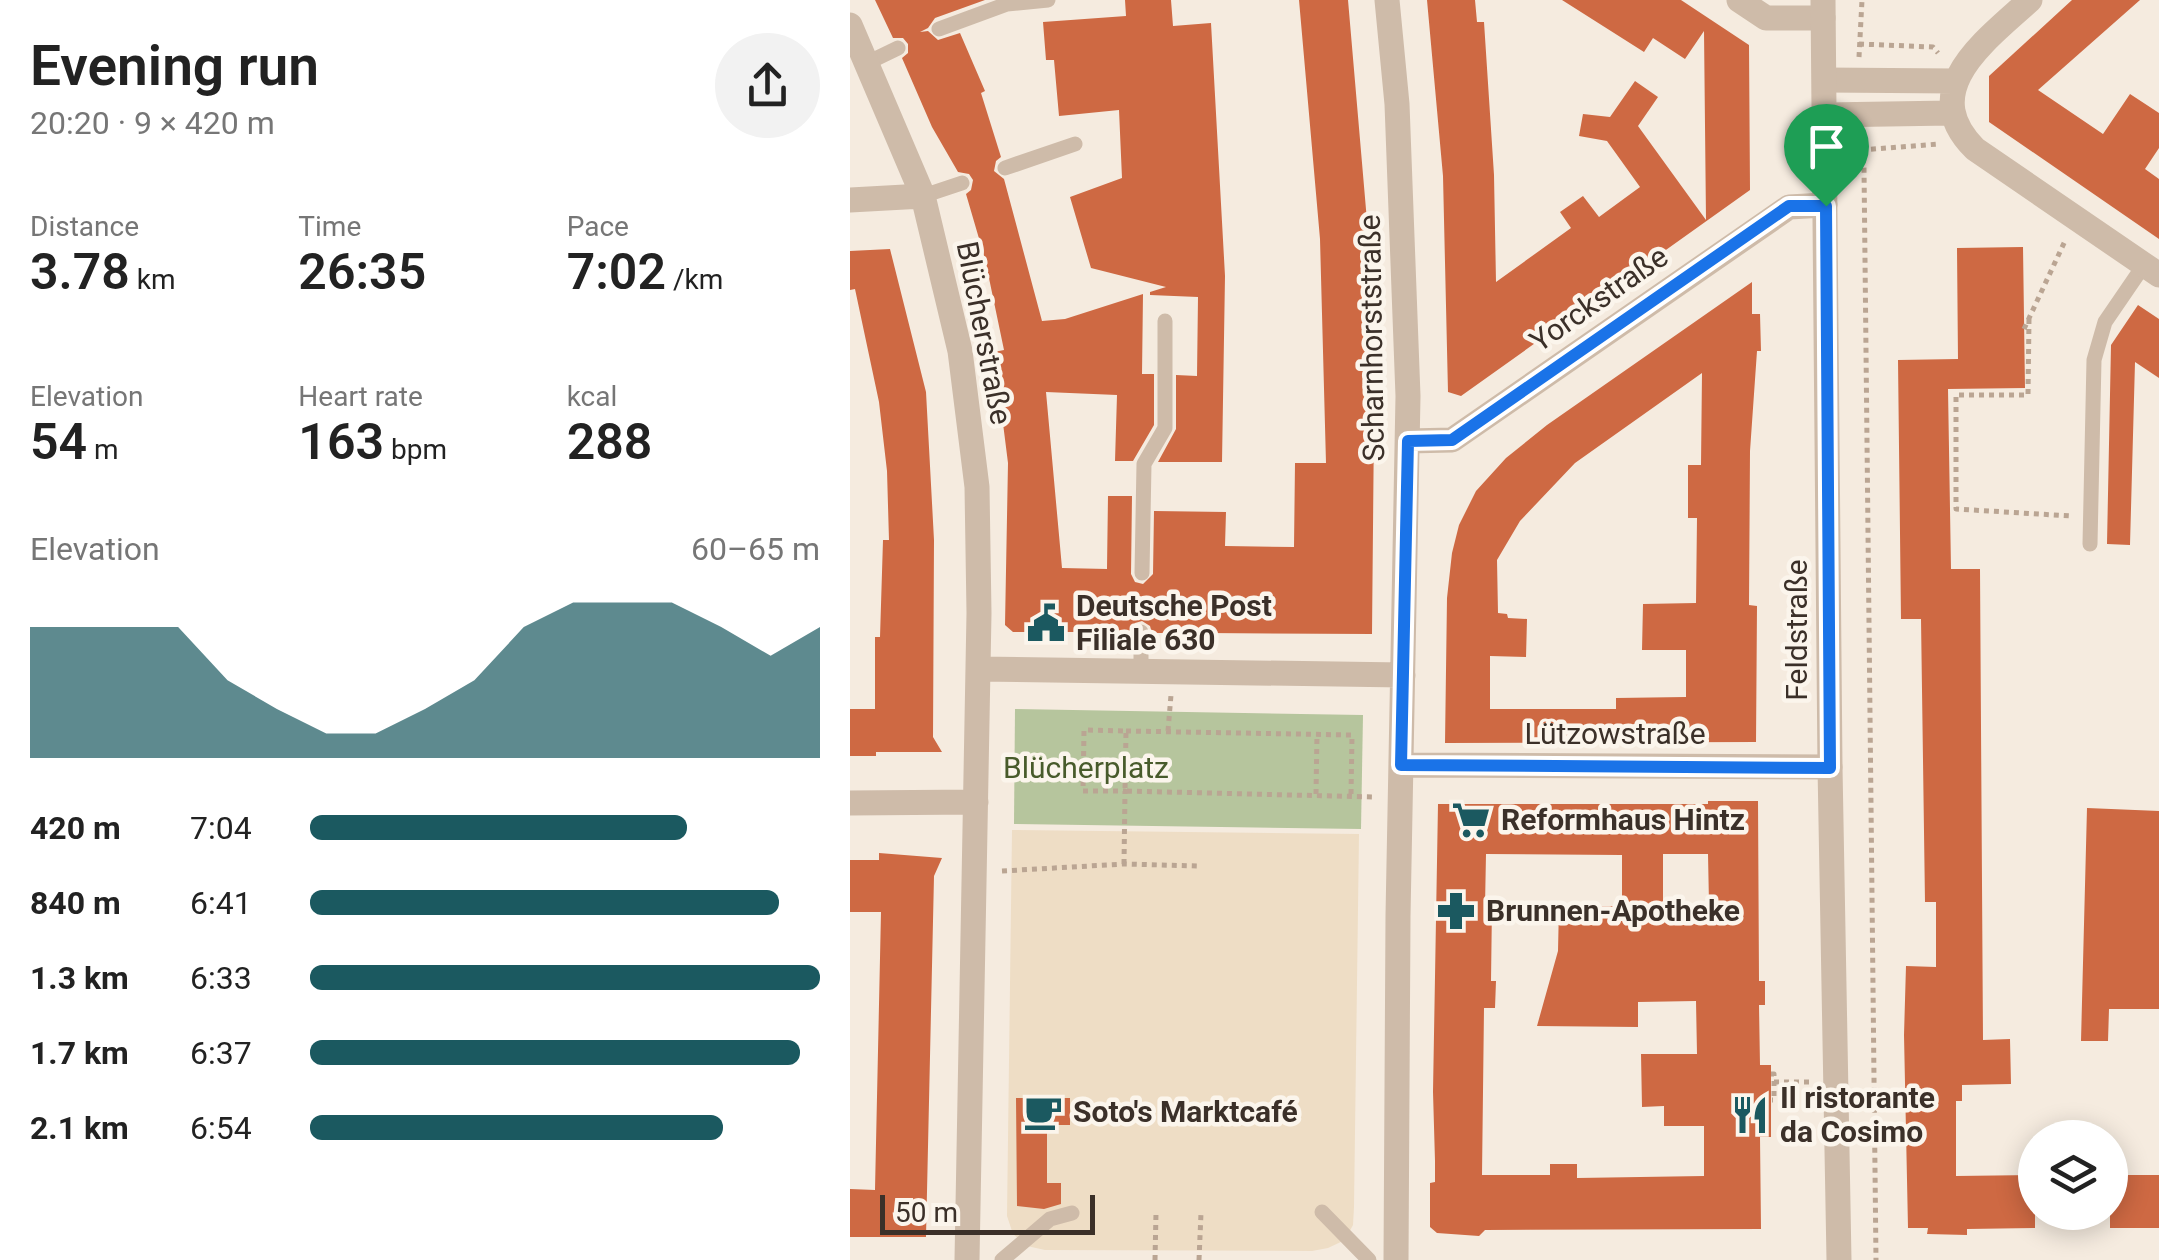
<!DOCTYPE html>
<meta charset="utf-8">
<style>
:root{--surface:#fff;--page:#f2f2f2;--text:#222;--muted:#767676;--accent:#1b5960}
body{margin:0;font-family:Roboto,sans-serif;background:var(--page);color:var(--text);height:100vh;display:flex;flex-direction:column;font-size:38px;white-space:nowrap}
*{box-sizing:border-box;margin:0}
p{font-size:32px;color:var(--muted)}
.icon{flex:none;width:55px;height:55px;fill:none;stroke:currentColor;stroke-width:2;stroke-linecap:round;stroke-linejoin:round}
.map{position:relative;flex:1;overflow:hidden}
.drawer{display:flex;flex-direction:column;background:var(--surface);width:850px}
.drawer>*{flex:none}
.fabs{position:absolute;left:1168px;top:1120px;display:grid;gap:20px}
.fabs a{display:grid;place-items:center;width:110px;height:110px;border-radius:50%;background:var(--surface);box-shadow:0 5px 25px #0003;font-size:50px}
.scale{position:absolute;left:30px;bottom:25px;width:215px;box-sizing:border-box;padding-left:10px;border:5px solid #3b3029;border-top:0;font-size:28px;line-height:35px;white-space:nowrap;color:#3b3029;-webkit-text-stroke:8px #fbf5ec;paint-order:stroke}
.pin{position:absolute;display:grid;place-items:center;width:85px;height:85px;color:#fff;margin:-102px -42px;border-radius:50% 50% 50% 0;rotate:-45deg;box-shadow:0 0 10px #0007}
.pin .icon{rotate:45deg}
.round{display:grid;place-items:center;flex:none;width:105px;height:105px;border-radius:52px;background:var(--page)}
.headline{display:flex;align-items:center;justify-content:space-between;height:170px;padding:0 30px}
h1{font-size:55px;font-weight:600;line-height:75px}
.metrics{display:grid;grid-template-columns:repeat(3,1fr);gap:15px;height:170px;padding:10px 30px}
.metrics div{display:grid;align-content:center}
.metrics b{font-size:50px;font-weight:600}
.metrics small{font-size:28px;font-weight:400}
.metrics p{font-size:28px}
.chart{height:280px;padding:20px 30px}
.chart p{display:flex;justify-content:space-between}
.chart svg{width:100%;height:180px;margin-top:10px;fill:var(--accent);opacity:.7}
ul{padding:0 30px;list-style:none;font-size:32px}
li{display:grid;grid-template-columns:160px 120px 1fr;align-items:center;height:75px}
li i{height:25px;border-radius:12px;background:var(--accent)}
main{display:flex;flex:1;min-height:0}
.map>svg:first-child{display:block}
.green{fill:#b6c59d}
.plaza{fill:#eeddc5}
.building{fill:#ce6943;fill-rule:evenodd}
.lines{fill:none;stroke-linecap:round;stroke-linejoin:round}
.path{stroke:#baa593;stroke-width:5;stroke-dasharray:5 5;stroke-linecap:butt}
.service{stroke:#cebba9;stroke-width:15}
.minor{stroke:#cebba9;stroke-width:25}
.tertiary{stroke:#cebba9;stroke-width:25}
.route-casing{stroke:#fff;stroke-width:20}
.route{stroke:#1a73e8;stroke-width:12}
.labels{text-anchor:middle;stroke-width:9;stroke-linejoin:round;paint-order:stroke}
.street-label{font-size:30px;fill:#3b3029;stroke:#fbf5ec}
.poi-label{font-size:30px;font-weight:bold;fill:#3b3029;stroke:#fbf5ec;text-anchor:start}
.park-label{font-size:30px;fill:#485b2b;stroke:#fbf5ec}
</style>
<main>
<section class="drawer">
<div class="headline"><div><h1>Evening run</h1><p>20:20 · 9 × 420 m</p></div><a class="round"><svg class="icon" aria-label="share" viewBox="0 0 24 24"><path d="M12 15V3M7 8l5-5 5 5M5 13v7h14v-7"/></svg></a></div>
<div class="metrics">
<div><p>Distance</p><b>3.78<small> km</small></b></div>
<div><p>Time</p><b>26:35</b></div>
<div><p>Pace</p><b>7:02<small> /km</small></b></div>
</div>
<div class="metrics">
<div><p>Elevation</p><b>54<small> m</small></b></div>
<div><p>Heart rate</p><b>163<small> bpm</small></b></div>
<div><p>kcal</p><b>288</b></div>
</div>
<div class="chart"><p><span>Elevation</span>60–65 m</p>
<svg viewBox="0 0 160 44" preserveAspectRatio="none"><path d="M0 44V12L10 12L20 12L30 12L40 25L50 32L60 38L70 38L80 32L90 25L100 12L110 6L120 6L130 6L140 12L150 19L160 12V44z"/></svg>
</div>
<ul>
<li><b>420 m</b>7:04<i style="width:74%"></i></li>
<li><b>840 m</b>6:41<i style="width:92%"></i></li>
<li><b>1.3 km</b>6:33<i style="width:100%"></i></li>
<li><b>1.7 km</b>6:37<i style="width:96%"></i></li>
<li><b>2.1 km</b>6:54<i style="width:81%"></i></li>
</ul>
</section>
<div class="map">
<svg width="1309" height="1260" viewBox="0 0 1309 1260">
<rect width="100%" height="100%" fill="#f5ebdf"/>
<path class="green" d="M165,709L513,715L511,829L164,824Z"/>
<path class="plaza" d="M162,830L509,834L504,1207L503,1225L495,1240L478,1248L462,1251L195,1250L177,1246L163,1234L157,1216Z"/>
<path class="building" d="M25,0H135L85,18L78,28L70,32L78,31L88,40L110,33L135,91L131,93L151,157L146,161L144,171L154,179L192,321L215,319L293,294L292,374H304V425L283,461H265L267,395L196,392L212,568L257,569L258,496H282L281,574L285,582L293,584L303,574L304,511L376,512L375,546L444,547L445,463H476L470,239L449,0H498L525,314L522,634L356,633L350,638H338L332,633H302L300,626L292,621L285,623L280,632H163L155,625L158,463L144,352L154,350L135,259L116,194L121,190L123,180L119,174L108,172L82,127L52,58L58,53V44L53,38H43Z
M275,0H321L323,26L361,23L375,276L372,462H308L326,429V375L347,376L348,297L300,295V292L316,287L241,268L220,197L272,178L269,110L209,116L204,60H196L193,22L276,16Z
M577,0H625L627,22H634L644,175L646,282L721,228L710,212L733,196L749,217L790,187L757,141L729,136L733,114L760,117L785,81L808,97L788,126L856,220L854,31L835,59L803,38L794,52L712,0H831L899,45L900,190L611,396L598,392L593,176Z
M1222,0H1290L1188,90L1253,134L1280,94L1309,113V148L1295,169L1309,179V239L1139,122V76Z
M1173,247L1175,388L1098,389L1101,569H1130L1133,1040L1160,1039L1161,1084L1112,1085V1101H1106V1176L1185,1175V1228L1117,1229V1235L1077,1234L1078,1228H1058L1054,1035L1056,966L1086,967V902H1075L1071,619H1051L1048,360L1108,359L1107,248Z
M40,249L76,392L84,540L83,737L92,752H26V756H0V709H25V637H30L33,540H39L37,471L29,402L5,289L0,290V251Z
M902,282V314H910L911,351H907L900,451L899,605L907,606L906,742L595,743L597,598L602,553L609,525L626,491L656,458L697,425ZM852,373L851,465H838V518H847L846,603L793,604L792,650H836V697L766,698V709H640V656L676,657L677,619L658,618L657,614L648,613L647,560L670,521L725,463Z
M1288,305L1309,319V378L1285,362L1280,545L1257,544L1261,345Z
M858,801H908L909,981H915V1005H909L910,1065H921V1137H910L911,1229L635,1230L629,1236L587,1233L580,1227V1183L585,1182V1161L583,1092L588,804H858ZM636,854L772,855V906H709L708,951L687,1026L788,1027V1002L846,1001L847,1054H791L792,1107L814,1106V1126H854V1176L727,1178V1164H700V1175H632L634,1008H645L646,981H641L642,905L635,906ZM813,854H858L859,904L813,906Z
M1237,808L1309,811V1009H1259L1258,1041H1231Z
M29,853L92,858L84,876L76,1237H0V1189L25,1190L31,912H0V860H29Z
M166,1098H220V1125H197V1183H211V1204L194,1209L167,1206Z
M1260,1175H1309V1228H1260Z"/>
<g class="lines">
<path class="path" d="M1009,44L1083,47L1088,53
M1009,57L1012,0
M1010,138L1014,168L1026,1260
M1011,150L1089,144
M1179,319L1178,395H1106V509L1221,516
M1174,329L1215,241
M276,731L502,735L501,795
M318,731L321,695
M200,764L234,765
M466,794L467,734
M274,864L275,791H233L234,730L276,731L275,791L525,797
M152,871L274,864L349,866
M921,1074H924V1100H922
M924,1082H961
M305,1260L306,1213
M349,1260L351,1213"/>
<path class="service" d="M89,29L157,4L198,0
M17,63L48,48
M155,168L225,144
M73,196L112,183
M1240,544L1244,360L1255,322L1294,265
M292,573L294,464L315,428V321
M291,671V632
M472,1212L519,1260
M152,1260L200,1219L222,1213"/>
<path class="minor" d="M537,0L547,104L558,396L548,916L546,1260
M889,0L916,18H973
M1180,0C1135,41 1066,90 1125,149L1309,275
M0,25L73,196L110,351L127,487L129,613L117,1260
M975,80L1105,81
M975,115L1101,113
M0,200L73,196
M558,441L602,440L939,207L975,205
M128,669L553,675
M551,765L980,767
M0,803L126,802"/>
<path class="tertiary" d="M973,0L980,767L989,1260"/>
</g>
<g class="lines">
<g class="route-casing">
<path id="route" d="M939,206H976L980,768L551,765L558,441L602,440Z"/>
</g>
<use href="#route" class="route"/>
</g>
<defs>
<g id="civic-bare" transform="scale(3)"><path d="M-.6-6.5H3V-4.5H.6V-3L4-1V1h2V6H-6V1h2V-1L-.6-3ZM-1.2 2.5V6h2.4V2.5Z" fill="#1b5960" stroke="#fbf5ec" stroke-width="2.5" paint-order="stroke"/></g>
<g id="supermarket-bare" transform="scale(3)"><path d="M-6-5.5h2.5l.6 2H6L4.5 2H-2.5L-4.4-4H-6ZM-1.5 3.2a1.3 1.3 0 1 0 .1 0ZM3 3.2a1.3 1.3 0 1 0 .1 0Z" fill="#1b5960" stroke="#fbf5ec" stroke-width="2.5" paint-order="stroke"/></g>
<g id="pharmacy-bare" transform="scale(3)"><path d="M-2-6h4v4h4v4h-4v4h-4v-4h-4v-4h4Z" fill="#1b5960" stroke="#fbf5ec" stroke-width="2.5" paint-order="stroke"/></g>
<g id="cafe-bare" transform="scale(3)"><path d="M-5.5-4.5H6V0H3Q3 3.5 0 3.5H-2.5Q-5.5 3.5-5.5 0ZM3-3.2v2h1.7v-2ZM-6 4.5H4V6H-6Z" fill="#1b5960" stroke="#fbf5ec" stroke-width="2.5" paint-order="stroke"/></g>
<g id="restaurant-bare" transform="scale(3)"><path d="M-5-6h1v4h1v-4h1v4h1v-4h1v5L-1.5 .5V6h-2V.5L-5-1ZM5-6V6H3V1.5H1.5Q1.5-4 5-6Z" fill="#1b5960" stroke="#fbf5ec" stroke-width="2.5" paint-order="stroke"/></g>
</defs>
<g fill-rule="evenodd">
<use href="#civic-bare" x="196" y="623"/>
<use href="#supermarket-bare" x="621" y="820"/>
<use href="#pharmacy-bare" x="606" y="911"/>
<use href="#cafe-bare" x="193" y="1112"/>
<use href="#restaurant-bare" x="900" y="1115"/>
</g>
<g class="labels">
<g class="street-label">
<text transform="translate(749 299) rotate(-35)" y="10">Yorckstraße</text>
<text transform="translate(134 333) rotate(79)" y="10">Blücherstraße</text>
<text transform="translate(522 338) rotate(-91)" y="10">Scharnhorststraße</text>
<text transform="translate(947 630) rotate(-90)" y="10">Feldstraße</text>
<text x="765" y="744">Lützowstraße</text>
</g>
<g class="poi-label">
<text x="226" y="616">Deutsche Post<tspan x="226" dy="34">Filiale 630</tspan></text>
<text x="651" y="830">Reformhaus Hintz</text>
<text x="636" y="921">Brunnen-Apotheke</text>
<text x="930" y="1108">Il ristorante<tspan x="930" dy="34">da Cosimo</tspan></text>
<text x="223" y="1122">Soto's Marktcafé</text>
</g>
<g class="park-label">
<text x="236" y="778">Blücherplatz</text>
</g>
</g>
</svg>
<div class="fabs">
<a><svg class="icon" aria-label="layers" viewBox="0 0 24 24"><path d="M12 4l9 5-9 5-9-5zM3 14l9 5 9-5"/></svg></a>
</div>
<div class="scale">50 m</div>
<div class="pin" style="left:976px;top:206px;background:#1e9e55"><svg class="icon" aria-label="arrive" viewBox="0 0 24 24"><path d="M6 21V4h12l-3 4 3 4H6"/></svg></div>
</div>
</main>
